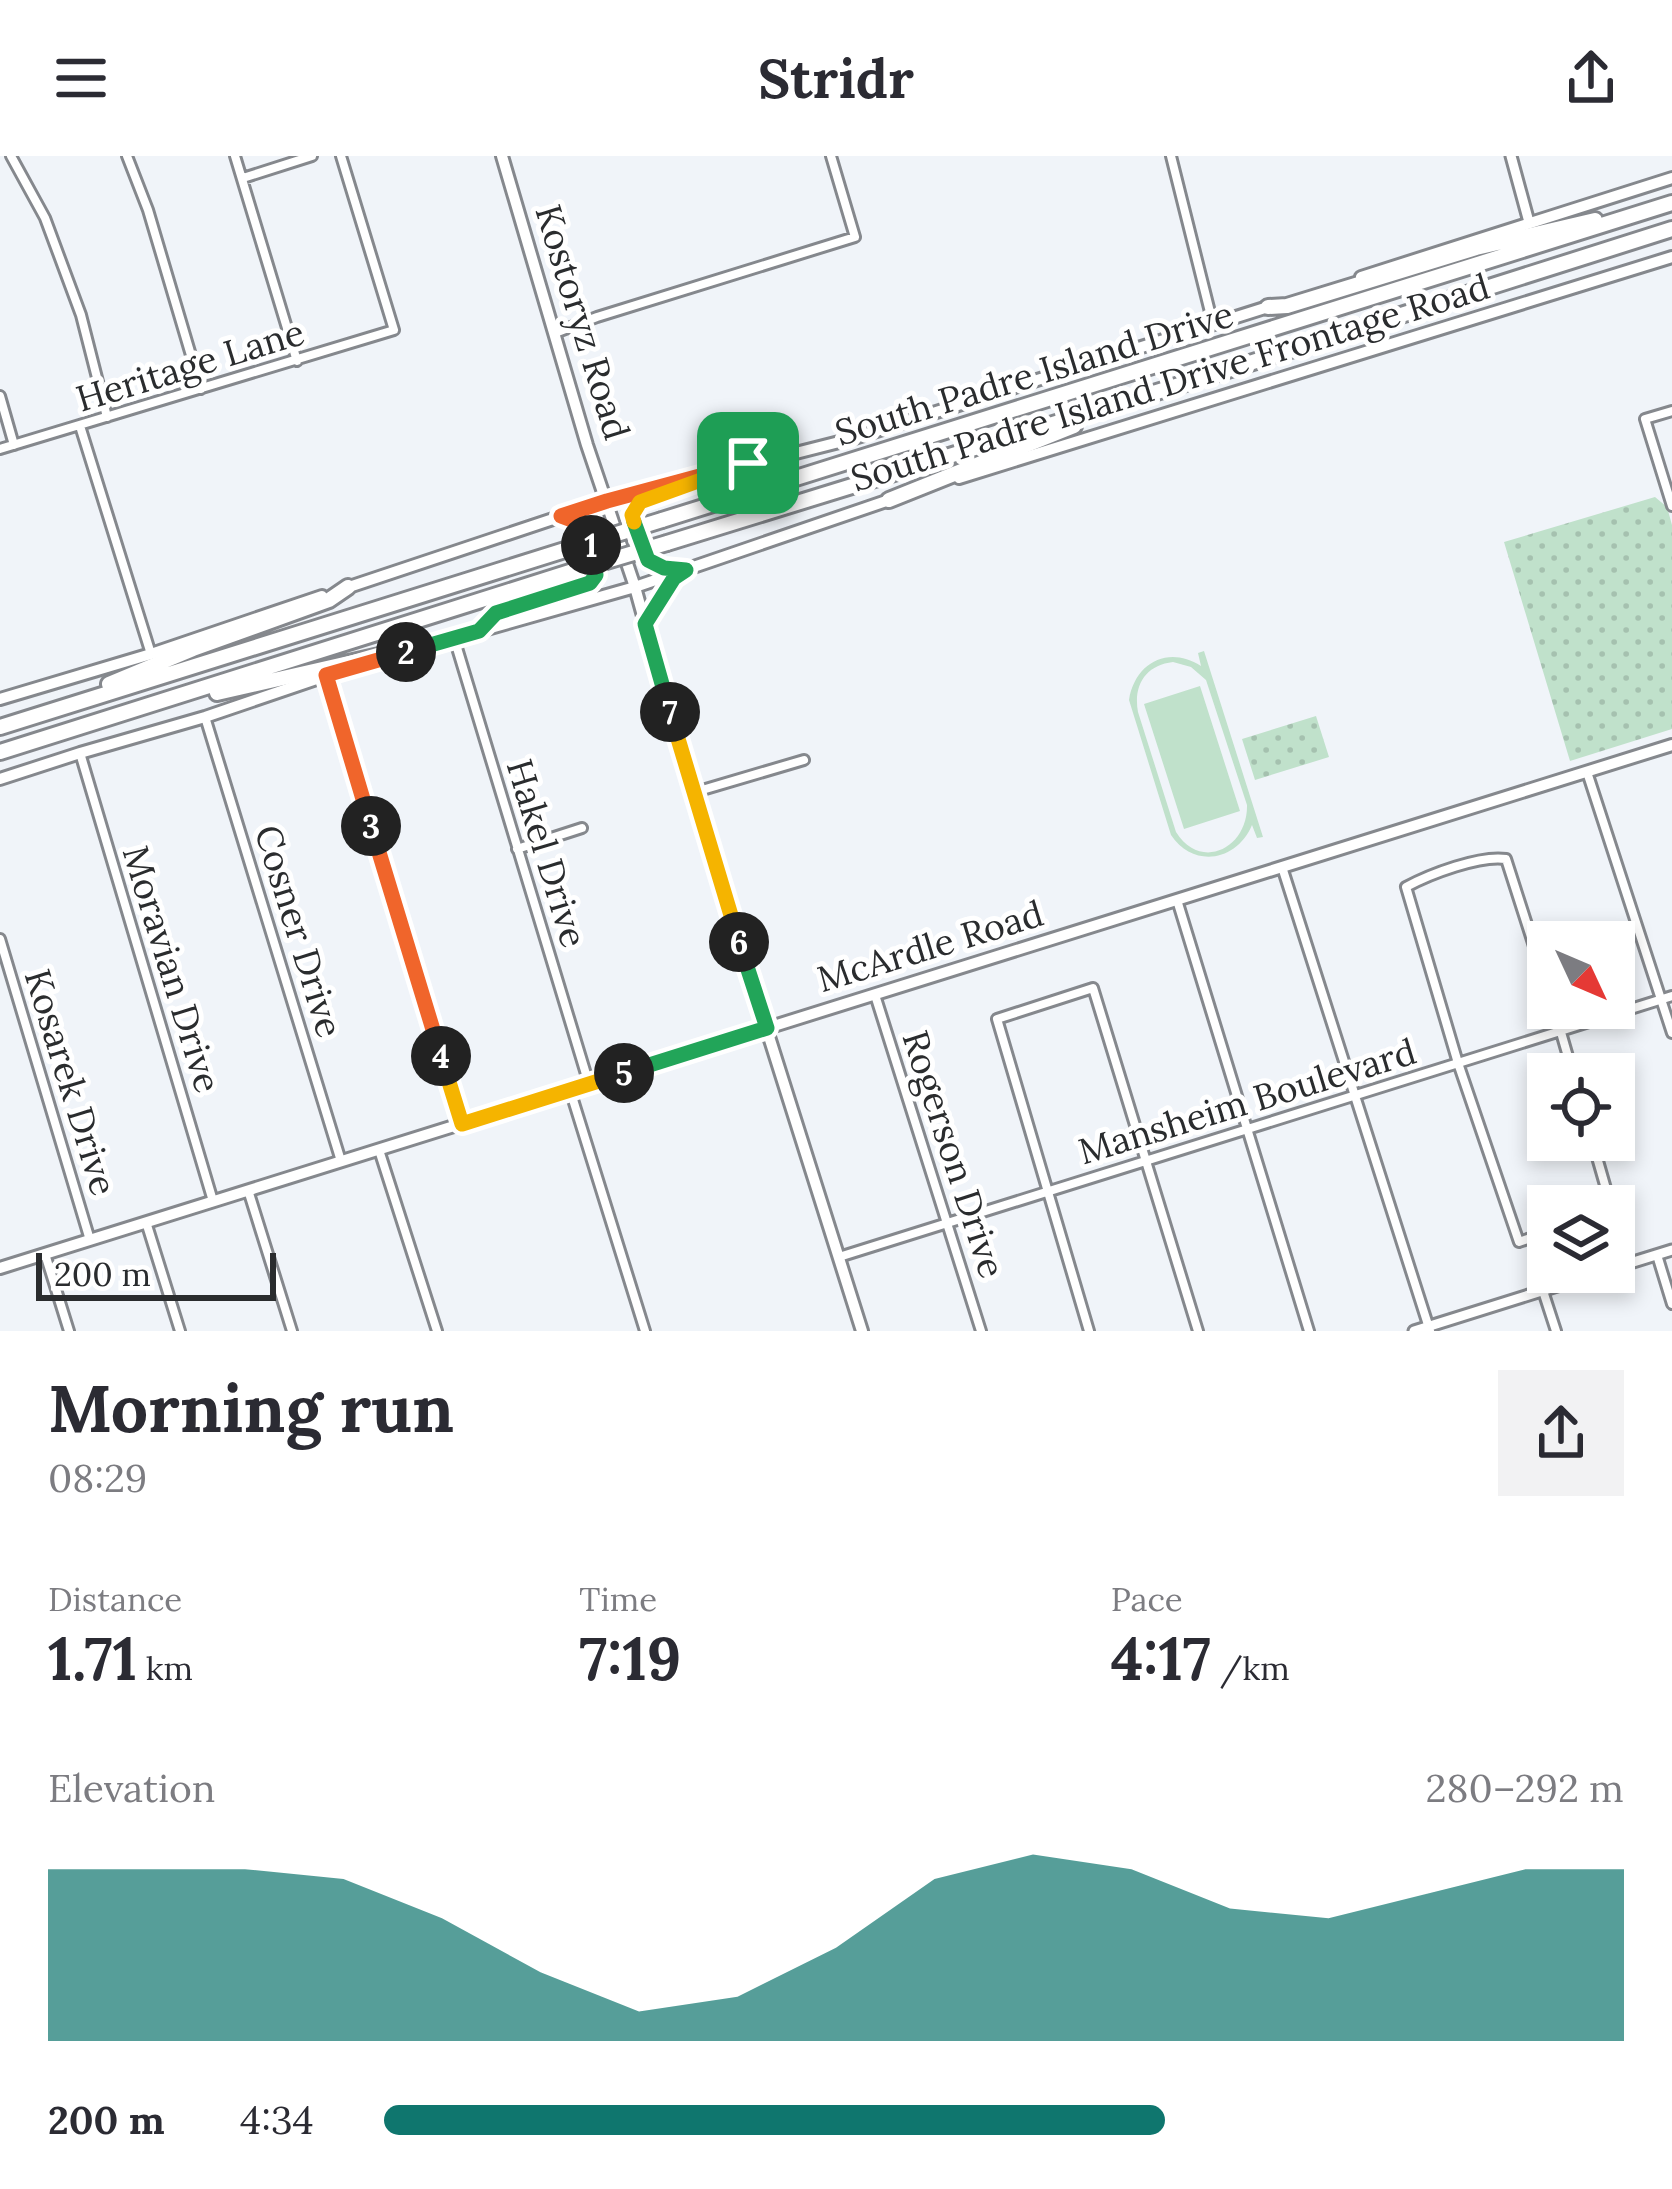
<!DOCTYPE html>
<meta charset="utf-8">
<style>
:root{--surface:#fff;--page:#f2f2f3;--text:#2b2b33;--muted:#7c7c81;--accent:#0f766e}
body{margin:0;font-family:Lora,serif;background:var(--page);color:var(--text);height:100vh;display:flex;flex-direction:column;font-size:45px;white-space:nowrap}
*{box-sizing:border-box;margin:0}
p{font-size:39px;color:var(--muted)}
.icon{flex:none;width:66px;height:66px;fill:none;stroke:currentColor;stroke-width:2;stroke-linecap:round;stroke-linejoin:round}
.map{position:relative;height:1175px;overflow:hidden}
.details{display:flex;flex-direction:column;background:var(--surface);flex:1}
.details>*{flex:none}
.needle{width:78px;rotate:134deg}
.tools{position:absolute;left:1527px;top:765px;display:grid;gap:24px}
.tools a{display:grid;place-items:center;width:108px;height:108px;border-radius:0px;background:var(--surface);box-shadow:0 6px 18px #0003;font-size:60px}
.scale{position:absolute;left:36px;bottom:30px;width:240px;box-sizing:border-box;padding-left:12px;border:6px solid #2a2c2e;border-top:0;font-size:33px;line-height:42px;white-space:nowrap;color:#2a2c2e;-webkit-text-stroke:9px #fff;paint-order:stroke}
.pin{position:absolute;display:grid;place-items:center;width:102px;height:102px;color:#fff;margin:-51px;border-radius:24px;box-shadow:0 6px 18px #0006}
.km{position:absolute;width:60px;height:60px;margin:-30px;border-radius:50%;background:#222;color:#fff;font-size:33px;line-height:60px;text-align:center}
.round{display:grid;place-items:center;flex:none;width:126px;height:126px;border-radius:0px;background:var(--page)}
.head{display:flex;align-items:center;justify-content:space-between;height:204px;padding:0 48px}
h1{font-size:66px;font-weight:700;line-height:90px}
.figures{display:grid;grid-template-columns:repeat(3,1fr);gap:18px;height:204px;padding:12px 48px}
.figures div{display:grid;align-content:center}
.figures b{font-size:60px;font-weight:700}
.figures small{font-size:33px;font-weight:400}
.figures p{font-size:33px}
.chart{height:336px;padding:24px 48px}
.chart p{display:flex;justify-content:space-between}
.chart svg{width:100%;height:216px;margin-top:12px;fill:var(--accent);opacity:.7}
ul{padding:0 48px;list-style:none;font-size:39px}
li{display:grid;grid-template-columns:192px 144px 1fr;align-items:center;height:90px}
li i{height:30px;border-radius:15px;background:var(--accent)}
header{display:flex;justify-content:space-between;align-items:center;height:156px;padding:0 48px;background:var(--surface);font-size:54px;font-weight:700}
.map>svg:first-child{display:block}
.park{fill:url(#park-dots)}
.pitch{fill:#c0e1cb;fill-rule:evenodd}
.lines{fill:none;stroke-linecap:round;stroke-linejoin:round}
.minor-casing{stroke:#85888d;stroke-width:14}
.tertiary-casing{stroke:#85888d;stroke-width:15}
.secondary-casing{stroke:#85888d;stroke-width:16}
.motorway-casing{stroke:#85888d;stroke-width:20}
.minor{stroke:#fff;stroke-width:8}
.tertiary{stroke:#fff;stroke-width:9}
.secondary{stroke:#fff;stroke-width:10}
.motorway{stroke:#fff;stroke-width:14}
.motorway-bridge-casing{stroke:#85888d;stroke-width:20;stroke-linecap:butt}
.motorway-bridge{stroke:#fff;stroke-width:14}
.split-1-casing{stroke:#fff;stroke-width:24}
.split-2-casing{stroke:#fff;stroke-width:24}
.split-3-casing{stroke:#fff;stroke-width:24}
.split-4-casing{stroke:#fff;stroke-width:24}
.split-5-casing{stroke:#fff;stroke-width:24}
.split-6-casing{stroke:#fff;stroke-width:24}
.split-7-casing{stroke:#fff;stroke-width:24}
.split-8-casing{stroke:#fff;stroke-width:24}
.split-9-casing{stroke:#fff;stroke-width:24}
.split-1{stroke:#f0652b;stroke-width:15}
.split-2{stroke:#22a559;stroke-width:15}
.split-3{stroke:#f0652b;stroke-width:15}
.split-4{stroke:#f0652b;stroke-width:15}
.split-5{stroke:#f5b400;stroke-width:15}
.split-6{stroke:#22a559;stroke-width:15}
.split-7{stroke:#f5b400;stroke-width:15}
.split-8{stroke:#22a559;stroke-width:15}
.split-9{stroke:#f5b400;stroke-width:15}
.labels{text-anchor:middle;stroke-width:10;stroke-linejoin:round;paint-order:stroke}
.street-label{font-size:36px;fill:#2a2c2e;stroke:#fff}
</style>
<header><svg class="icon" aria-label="menu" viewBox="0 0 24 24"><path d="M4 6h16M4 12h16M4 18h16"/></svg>Stridr<svg class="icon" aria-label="share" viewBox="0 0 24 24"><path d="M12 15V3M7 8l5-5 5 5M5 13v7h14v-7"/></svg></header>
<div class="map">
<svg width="1672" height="1175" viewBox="0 0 1672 1175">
<defs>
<pattern id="park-dots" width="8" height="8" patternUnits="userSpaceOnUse" patternTransform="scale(3)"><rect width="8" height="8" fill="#c0e1cb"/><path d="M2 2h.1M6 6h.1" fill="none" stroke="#a5c1af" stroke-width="1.8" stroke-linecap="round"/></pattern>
</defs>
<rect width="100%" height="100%" fill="#f0f4f9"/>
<path class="park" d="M1655,341L1667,351L1672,369V573L1570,605L1504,386Z
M1316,560L1329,601L1255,624L1242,583Z"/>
<path class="pitch" d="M1204,495L1263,681L1257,682L1252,669C1237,705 1194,713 1171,679L1129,544C1135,507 1168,489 1201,510L1198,497ZM1173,506L1191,511L1206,524L1247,649C1248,692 1201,716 1176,676L1138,556C1133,529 1146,509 1173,506Z
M1200,530L1240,655L1184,673L1144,548Z"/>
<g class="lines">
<g class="minor-casing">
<path id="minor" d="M11,0L45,62L81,159L107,261
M127,0L148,54L201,233
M235,0L297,205
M1171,0L1213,168
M243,22L312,0
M555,177L597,161L855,81L831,0
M0,240L14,289
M1672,255L1645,263L1672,350
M80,270L151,498
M0,293L394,174L341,0
M454,482L589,928
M326,519L462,967
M205,561L341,1005
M80,597L213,1045
M1587,616L1672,877
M692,637L804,604
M517,693L582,672
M1282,711L1430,1175
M1177,744L1309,1175
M0,783L90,1084
M1548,834L1506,703C1480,699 1430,718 1406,731L1458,907L1519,1086L1548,1076
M875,839L981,1175
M1554,852L1573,918
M570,934L645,1175
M1592,984L1611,1050
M379,994L437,1175
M248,1034L292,1175
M146,1066L180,1175
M45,1098L69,1175
M1657,1099L1672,1148
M839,1101L1672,840
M1543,1135L1556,1175
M1089,1175L997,863L1093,832L1198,1175"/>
</g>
<g class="tertiary-casing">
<path id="tertiary" d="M1511,0L1529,66
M1614,1112L1672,1094
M1414,1175L1602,1116"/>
</g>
<g class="secondary-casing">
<path id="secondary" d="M502,0L587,289L635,431L692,637L862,1175
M1361,121L1672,22
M959,322L1672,101
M677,333L640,346L632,360L648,404L664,411L681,413
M346,432L607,345L851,283L1274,149
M645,468L678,419
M481,473L496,457L590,427L596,419C590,384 597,372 561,360
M427,490L635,431L895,342
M0,543L151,498L322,440
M0,623L80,597L205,561L340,515
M0,1112L1672,589"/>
</g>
<g class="motorway-casing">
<path id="motorway" d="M1268,151L1287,150L1476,92L1595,64
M889,344L1074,270
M662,364L1672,47
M667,387L1215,218L1672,73
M109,528L193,493L329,444L348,431
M217,537L432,488
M0,571L568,393
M0,596L573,415"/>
</g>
<use href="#minor" class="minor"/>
<use href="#tertiary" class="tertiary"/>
<use href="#secondary" class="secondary"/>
<use href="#motorway" class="motorway"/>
<g class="motorway-bridge-casing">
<path id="motorway-bridge" d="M568,393L662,364
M573,415L667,387"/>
</g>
<use href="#motorway-bridge" class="motorway-bridge"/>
</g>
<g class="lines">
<g class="split-1-casing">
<path id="split-1" d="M591,389C587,369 578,366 561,360L607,345L748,307"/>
</g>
<g class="split-2-casing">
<path id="split-2" d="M406,496L479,475L496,457L590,427L596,419L591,389"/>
</g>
<g class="split-3-casing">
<path id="split-3" d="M371,670L326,519L406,496"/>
</g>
<g class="split-4-casing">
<path id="split-4" d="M371,670L441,900"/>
</g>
<g class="split-5-casing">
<path id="split-5" d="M441,900L462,968L624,917"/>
</g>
<g class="split-6-casing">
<path id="split-6" d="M624,917L767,872L739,786"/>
</g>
<g class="split-7-casing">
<path id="split-7" d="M670,556L739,786"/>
</g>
<g class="split-8-casing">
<path id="split-8" d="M634,366L648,404L664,412L686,414L674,422L645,468L670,556"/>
</g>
<g class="split-9-casing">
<path id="split-9" d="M634,366L632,359L640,346L748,307"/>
</g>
<use href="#split-1" class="split-1"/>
<use href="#split-2" class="split-2"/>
<use href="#split-3" class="split-3"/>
<use href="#split-4" class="split-4"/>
<use href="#split-5" class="split-5"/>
<use href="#split-6" class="split-6"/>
<use href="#split-7" class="split-7"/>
<use href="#split-8" class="split-8"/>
<use href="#split-9" class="split-9"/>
</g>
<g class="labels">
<g class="street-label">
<text transform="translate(583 166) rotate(73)" y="13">Kostoryz Road</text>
<text transform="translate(190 209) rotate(-17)" y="13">Heritage Lane</text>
<text transform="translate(1034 217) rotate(-17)" y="13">South Padre Island Drive</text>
<text transform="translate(1170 226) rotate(-17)" y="13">South Padre Island Drive Frontage Road</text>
<text transform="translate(547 697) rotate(73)" y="13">Hakel Drive</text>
<text transform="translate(299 775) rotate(73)" y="13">Cosner Drive</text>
<text transform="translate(930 790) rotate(-17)" y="13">McArdle Road</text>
<text transform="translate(172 813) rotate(73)" y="13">Moravian Drive</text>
<text transform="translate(71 926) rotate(73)" y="13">Kosarek Drive</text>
<text transform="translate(1247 945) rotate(-17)" y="13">Mansheim Boulevard</text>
<text transform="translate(954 998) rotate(72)" y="13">Rogerson Drive</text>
</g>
</g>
</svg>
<div class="tools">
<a><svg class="needle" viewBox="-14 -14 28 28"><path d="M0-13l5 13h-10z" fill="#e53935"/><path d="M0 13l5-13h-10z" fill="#7c7c81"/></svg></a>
<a><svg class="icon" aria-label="locate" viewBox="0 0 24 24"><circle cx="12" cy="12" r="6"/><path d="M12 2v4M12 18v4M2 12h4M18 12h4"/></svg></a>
<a><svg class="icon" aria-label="layers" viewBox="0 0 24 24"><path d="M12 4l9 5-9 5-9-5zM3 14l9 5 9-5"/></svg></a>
</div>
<div class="scale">200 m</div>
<div class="pin" style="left:748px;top:307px;background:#1e9e55"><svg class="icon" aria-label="arrive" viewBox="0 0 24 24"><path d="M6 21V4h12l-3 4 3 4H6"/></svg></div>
<b class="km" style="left:591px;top:389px">1</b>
<b class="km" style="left:406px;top:496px">2</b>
<b class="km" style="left:371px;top:670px">3</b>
<b class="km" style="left:441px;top:900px">4</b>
<b class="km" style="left:624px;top:917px">5</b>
<b class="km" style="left:739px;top:786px">6</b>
<b class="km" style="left:670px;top:556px">7</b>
</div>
<section class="details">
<div class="head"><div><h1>Morning run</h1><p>08:29</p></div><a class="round"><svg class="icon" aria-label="share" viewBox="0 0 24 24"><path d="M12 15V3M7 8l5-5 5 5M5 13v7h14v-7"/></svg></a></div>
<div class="figures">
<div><p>Distance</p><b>1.71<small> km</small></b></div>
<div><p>Time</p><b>7:19</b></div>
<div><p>Pace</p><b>4:17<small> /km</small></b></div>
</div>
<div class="chart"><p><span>Elevation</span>280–292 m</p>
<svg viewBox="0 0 160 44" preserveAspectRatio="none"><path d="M0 44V9L10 9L20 9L30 11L40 19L50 30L60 38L70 35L80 25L90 11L100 6L110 9L120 17L130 19L140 14L150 9L160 9V44z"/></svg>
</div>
<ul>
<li><b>200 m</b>4:34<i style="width:63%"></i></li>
</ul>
</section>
